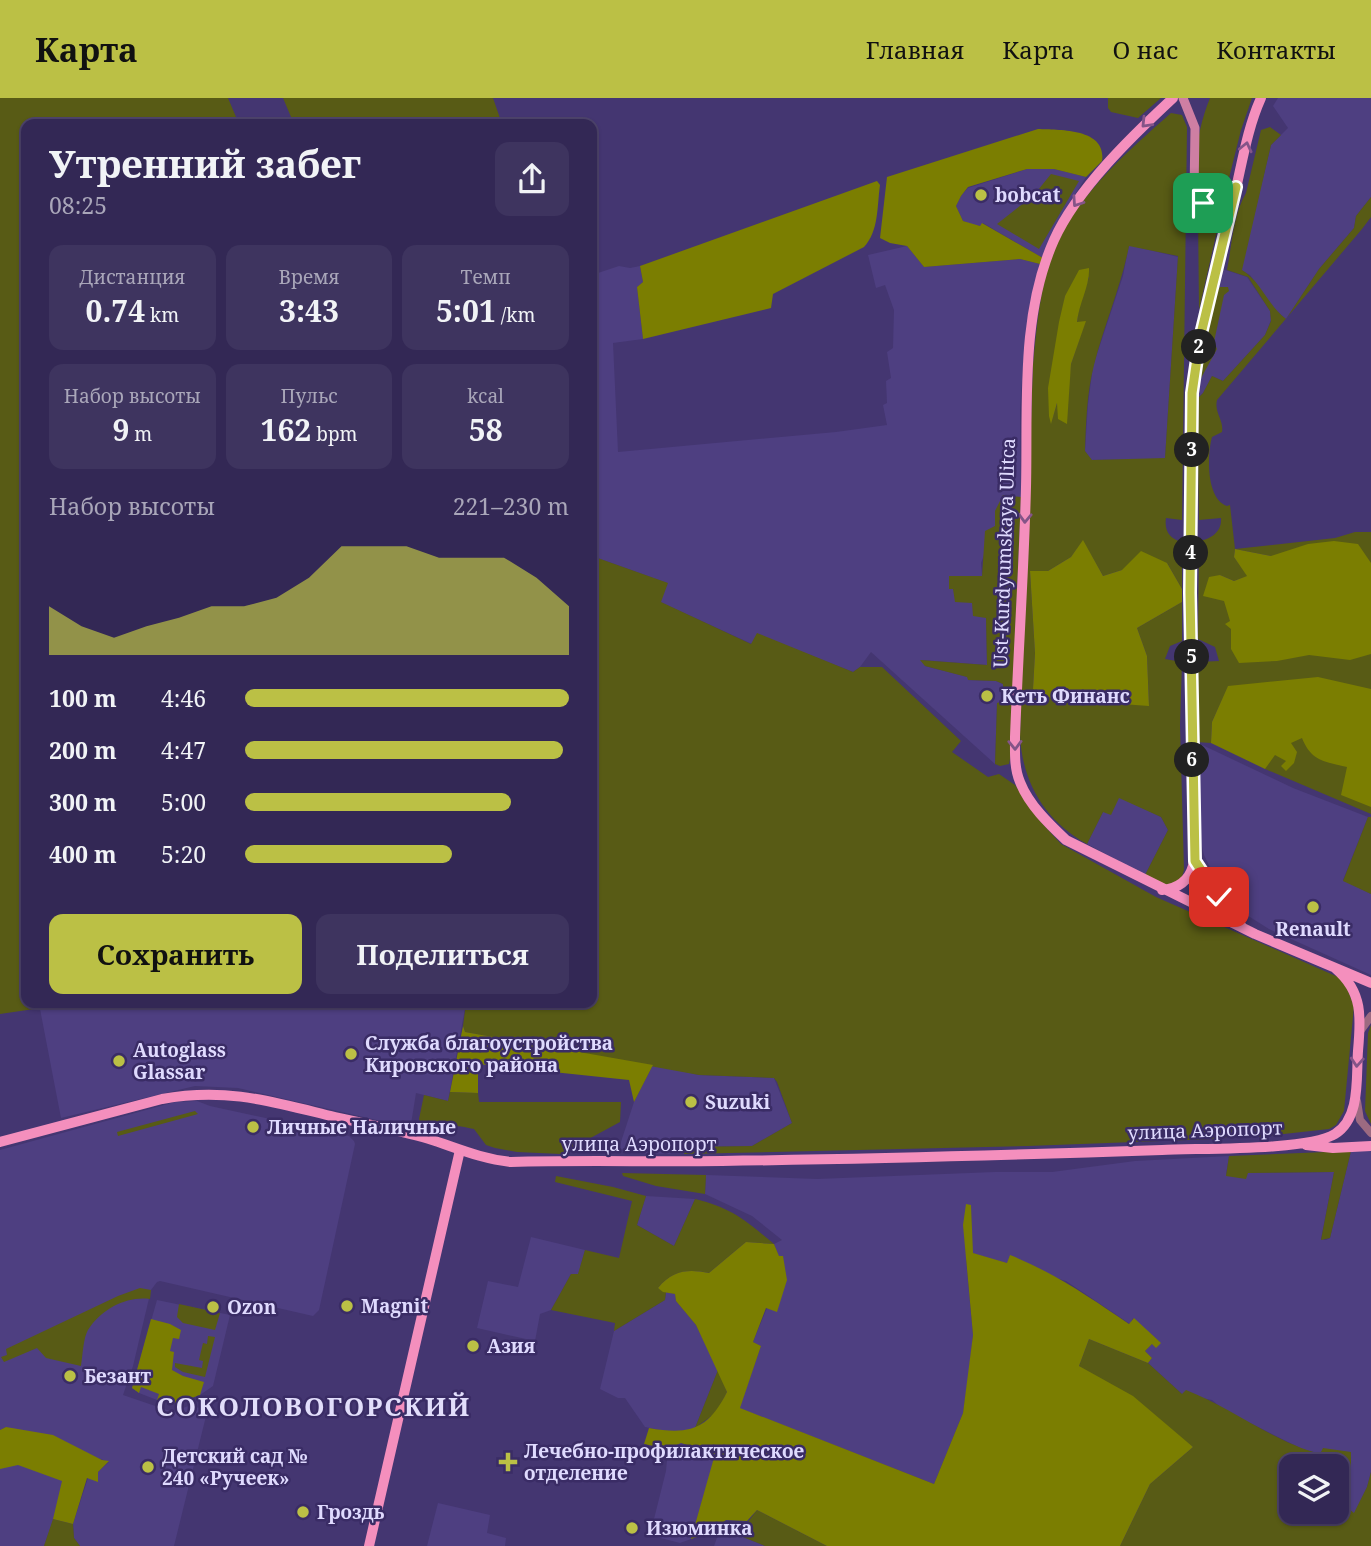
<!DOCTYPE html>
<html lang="ru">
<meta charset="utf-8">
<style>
:root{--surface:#332855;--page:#3e345f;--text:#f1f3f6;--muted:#a9a6b9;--line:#4e446c;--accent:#bbc045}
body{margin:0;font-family:"Noto Serif",serif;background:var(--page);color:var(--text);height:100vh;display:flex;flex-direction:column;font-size:26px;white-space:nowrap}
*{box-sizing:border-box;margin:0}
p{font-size:23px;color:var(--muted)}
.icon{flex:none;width:38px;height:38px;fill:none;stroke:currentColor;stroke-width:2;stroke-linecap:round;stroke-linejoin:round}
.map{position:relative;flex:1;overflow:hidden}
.drawer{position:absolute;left:21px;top:21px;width:576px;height:889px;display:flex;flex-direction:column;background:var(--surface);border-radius:14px;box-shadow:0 2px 5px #0004,0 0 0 2px var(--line)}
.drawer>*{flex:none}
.controls{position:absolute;left:1279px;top:1356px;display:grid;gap:14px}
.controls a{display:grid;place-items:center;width:70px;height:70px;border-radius:14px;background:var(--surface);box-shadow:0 2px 5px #0004,0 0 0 2px var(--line);font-size:35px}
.pin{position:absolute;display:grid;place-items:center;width:60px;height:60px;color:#fff;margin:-30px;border-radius:14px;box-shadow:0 4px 10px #0006}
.km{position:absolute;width:35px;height:35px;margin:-18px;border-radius:50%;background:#222;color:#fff;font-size:19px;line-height:35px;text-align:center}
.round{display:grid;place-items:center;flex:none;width:74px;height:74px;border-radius:14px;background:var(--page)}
.overview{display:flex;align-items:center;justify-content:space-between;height:119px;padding:0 28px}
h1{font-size:38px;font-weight:700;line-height:52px}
.stats{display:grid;grid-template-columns:repeat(3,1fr);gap:10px;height:119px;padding:7px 28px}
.stats div{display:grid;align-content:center;border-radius:14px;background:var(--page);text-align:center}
.stats b{font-size:30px;font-weight:700}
.stats small{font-size:19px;font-weight:400}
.stats p{font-size:19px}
.chart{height:196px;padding:14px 28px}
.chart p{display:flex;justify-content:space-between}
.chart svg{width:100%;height:126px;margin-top:7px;fill:var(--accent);opacity:.7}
.action{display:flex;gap:14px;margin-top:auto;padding:14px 28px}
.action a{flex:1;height:80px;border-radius:14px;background:var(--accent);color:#111;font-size:28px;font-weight:700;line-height:80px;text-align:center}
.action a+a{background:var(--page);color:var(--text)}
ul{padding:0 28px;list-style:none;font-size:23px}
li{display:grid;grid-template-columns:112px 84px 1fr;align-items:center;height:52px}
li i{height:18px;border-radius:9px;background:var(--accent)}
header{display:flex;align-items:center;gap:42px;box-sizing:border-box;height:98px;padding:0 35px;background:var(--accent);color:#111}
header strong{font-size:33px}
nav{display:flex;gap:38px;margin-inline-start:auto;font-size:24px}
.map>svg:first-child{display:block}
.built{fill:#4e3f81}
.green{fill:#585b15;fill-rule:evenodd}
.forest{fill:#7b7e01}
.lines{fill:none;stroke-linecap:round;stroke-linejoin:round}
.tertiary{stroke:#9d6a81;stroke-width:8}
.secondary{stroke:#ce7fa3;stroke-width:9}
.primary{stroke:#f48fbd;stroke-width:10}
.oneway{stroke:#845488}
.route-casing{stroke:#fff;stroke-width:14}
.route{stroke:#bbc045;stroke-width:9}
.poi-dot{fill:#bbc045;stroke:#3a2c65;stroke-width:2.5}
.labels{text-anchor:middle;stroke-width:5;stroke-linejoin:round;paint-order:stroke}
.poi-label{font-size:19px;font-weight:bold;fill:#dfdafe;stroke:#3a2c65;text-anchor:start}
.street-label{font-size:19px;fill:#dfdafe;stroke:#3a2c65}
.district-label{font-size:26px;font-weight:bold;letter-spacing:2px;fill:#e2defb;stroke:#3a2c65}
</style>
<header>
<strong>Карта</strong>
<nav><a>Главная</a><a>Карта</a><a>О нас</a><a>Контакты</a></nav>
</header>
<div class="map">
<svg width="1371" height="1448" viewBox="0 0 1371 1448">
<rect width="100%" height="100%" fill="#443671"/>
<path class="built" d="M1278,0H1371V99L1356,118L1354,130L1319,171L1286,221L1274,211L1250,177L1241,172L1271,47L1288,30L1273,8Z
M1027,71H1054L1086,79L1061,119L1043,160L983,125L980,128L973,127L963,123L956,108L961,98L968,90Z
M1129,147L1178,159L1165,361L1091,362L1085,353L1088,306L1093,268L1123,178Z
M907,148L924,169L1020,161L1040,166L1028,227L1023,268L1020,312L1021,399L995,413V428L981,465L982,478H949V491H953L972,505L986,519L987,567L921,562L925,568L968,579V582L996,583L1003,586V603L997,606L995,666L871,554L860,569L853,574L757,536L752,546L660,504L667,485L592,458V177L619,168L630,170L640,168L643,184L637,189L643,241L613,245L618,354L836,334L887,327L883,307L887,305L886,283L891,280L887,254L893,250L894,212L885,187L876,190L868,157Z
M1222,171L1247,179L1270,213L1271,222L1265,237L1223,283L1212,278L1203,295L1197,301L1205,244Z
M1196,644L1293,690L1368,719L1343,782L1371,796V877L1269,831L1242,814L1221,792L1204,757L1200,740Z
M1119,699L1161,719L1168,732L1145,777L1087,746L1103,714Z
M75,905H466L448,1003L416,995L411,1026L407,1029L238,990L195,988L61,1020L40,911Z
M653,967L699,977L774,980L792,1025L752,1048L686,1049L684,1056L624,1055L619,1051L620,1047L634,1004Z
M197,1003L210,1008L349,1038L354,1043L355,1046L319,1212L313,1218L160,1183L157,1184L151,1192L133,1268L123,1297L173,1314L188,1308L201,1310L207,1314L174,1448H80L74,1440L73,1426L88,1380L98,1374L109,1364L6,1329L0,1332V1052L175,1004Z
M1371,1052V1374L1367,1389L1354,1416L1339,1404L1351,1377L1321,1356L1302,1351L1224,1312L1212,1302L1182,1296L1148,1265L1152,1260L1145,1253L1152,1246L1133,1220L1130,1226L1066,1183L972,1155L971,1107L966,1162L973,1237L969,1274L963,1315L934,1386L739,1310L761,1248L753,1244L767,1210L776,1213L782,1158L779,1159L774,1146L782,1142L752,1118L705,1096L706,1077L817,1081L995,1074H1052L1135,1063L1229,1058L1226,1077L1247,1075L1334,1074L1321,1141L1326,1142L1330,1140L1351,1053Z
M646,1098L695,1101L674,1148L637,1127Z
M531,1139L585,1152L578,1177L571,1176L551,1212L540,1216L535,1243L477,1230L488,1183L518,1189Z
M666,1194L675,1196L676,1203L696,1227L718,1272L695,1330L675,1335L645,1329L625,1300H618L600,1291L614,1233L665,1202Z
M157,1202L230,1217L213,1288L200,1297L177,1305L157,1302L139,1295L132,1290Z
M680,1345L716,1356L691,1441L680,1445L653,1438L651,1433L666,1373L668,1351Z
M0,1354L68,1380L44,1448H0Z
M438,1405L490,1417L487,1435L506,1440L505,1448H427Z
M719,1434L738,1437L765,1448H714Z"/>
<path class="green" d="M0,0H228L239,26H26V905H75L0,916Z
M283,0H493L502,26H294Z
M1108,0H1161L1138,20L1111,14L1108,10Z
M1210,0H1252L1241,32L1226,92L1215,101L1206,99L1200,94C1191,65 1199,27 1210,0Z
M1171,15L1182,17L1187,29L1182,422L1166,420C1164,433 1170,441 1182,444V491L1167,465L1122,472L1103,478L1083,443L1071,459L1048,473H1030L1035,555L1033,590L1053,601L1149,607L1147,558L1137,530L1182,504V543L1170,548L1165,561L1182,564L1180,627L1184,772L1181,782L1166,787L1145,777L1168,732L1161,719L1119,700L1111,717L1103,714L1087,746C1045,723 1022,684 1020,637L1033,267C1037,227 1040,183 1057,145C1082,93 1128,53 1171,15ZM1129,148L1178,158L1165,360L1092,362L1085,353C1086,324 1087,294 1094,267C1104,227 1121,189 1129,148ZM1089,179L1079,208L1077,224H1085L1071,266L1068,292L1058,302L1051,325L1056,255L1065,198Z
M1270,29L1281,37L1271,47L1242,172C1261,183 1268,208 1286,221L1319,171L1354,130L1356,118L1371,99V119L1362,131L1217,302C1214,315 1224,322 1222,334L1212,339C1207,357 1206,401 1227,408L1230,407L1235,451L1335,440L1355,434H1371V465L1271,458L1235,451L1234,459L1248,478L1234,483L1220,477L1231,524V550L1371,543V716L1265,671L1228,589L1212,624L1211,645L1196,644L1198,564L1219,563L1215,549L1198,541L1199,443C1211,441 1222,434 1221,420L1199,422L1197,301L1203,295L1212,278L1223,283L1265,237L1271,223L1270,213L1248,179L1227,172C1232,147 1233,117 1246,95L1261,32Z
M1051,76L1079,83L1039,151L997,126L1034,97Z
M1200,112L1221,115L1199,212L1198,114Z
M1220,189H1228L1229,193L1224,197L1214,244L1217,251L1200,282C1196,263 1213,213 1218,191Z
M1003,397L1021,399L1010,661L1009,666L1000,668L995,666L997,605L1003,603V586L996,583L968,582L967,579L925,568L920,562L987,567L986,520L973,518L972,505L955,504L953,491H949V478H982L985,433L995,428V413Z
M592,458L668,485L661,504L751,546L757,535L853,574L860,569H882L961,643L952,654L988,679L999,676L1015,687L1040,723L1061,746L1156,799L1338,879L1345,885L1354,908L1344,1013L1336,1027L1329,1031L1257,1039L1247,1036L1214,1041L1028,1048L684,1056L686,1049L752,1048L792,1025L777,984L774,980L699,977L465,934L463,928L466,905H592Z
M1368,719H1371V796L1343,783Z
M1371,927V1026L1365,1013L1368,935Z
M450,994L478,995L479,1004H621L620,1024L561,1056L517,1054L495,1050L486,1047L474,1031C455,1027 456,1026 441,1037L422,1033L419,1021L424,997L448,1003Z
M195,1013L198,1016L118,1038L117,1034Z
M1351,1053L1330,1140L1321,1142L1334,1074L1248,1075L1246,1081L1226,1078L1229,1058Z
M622,1075L706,1077L705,1096L656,1088L623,1078Z
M556,1078L613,1089L646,1098L637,1127L674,1148L695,1101C732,1110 745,1122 774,1146L746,1144L709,1175C689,1171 673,1172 658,1190L666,1194L665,1202L614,1233L615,1225L551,1212L571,1176H578L585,1152L619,1160L632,1103L555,1084Z
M140,1190L151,1192L150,1201C127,1198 104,1210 90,1229C83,1237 83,1257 81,1268L46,1260L37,1250L4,1264L1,1259L7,1257L6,1251L118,1198Z
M179,1206L220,1215L215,1232L183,1225L177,1219Z
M208,1238L215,1239L205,1279L183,1274L175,1269V1265L202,1270L203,1263L199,1262L203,1245L207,1246Z
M1089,1241L1148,1265L1182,1296L1186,1292C1232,1310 1272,1343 1320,1356L1323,1350L1351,1354C1351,1372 1352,1391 1340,1404L1354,1415L1367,1389L1371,1374V1448H1120L1150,1386L1193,1349L1079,1268ZM1292,1368H1337V1414H1292Z
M718,1272L727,1294L717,1314L695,1330Z
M757,1412L827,1448H765L738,1437Z
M53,1421L73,1426L74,1440L80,1448H44Z"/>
<path class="forest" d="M1038,31C1059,32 1107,30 1102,63L1086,79L1054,71H1027L968,89L961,98L956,108L963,123L980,128L982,125L1043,160L1040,166L1020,161L924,169L907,148L890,145L880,140L887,79Z
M877,83L880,87C877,108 879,133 864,149L773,196L771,210L643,241L637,189L643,184L640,168Z
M1089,170C1090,188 1079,205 1077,224L1086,223L1071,266L1067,326L1058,321L1057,305L1051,326L1049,318L1048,290L1059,224L1065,198L1079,172Z
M1083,442L1103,478L1122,472L1141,453L1167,465L1182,491V504L1137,530L1147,558L1149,608L1053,601L1033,591L1035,555L1030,473H1048L1071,459Z
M1334,443L1358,446L1371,465V556L1350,562L1309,557L1277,563L1239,565L1231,551V531L1225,526L1230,523L1224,503L1203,498L1209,479L1220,477L1234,483L1247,478L1234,459L1235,451L1271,458L1308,446Z
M1318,579L1371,591V709L1341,697L1347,669C1325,664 1311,663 1302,640L1291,645L1297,654L1294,665L1286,673L1281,668L1286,663L1275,657L1265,671L1211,645L1212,624L1228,588Z
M463,928L465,934L653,967L634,1004L629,982L478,966V995L450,994Z
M966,1106L971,1107L973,1155L1007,1165L1010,1157C1053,1174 1091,1200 1129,1226L1134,1220L1161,1245L1156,1250L1152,1246L1145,1253L1152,1260L1148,1265L1089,1241L1079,1268L1133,1298L1193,1349L1150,1386L1120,1448H827L757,1412L747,1423L726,1422L707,1436L691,1441L715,1356L681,1345L668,1351L644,1346L649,1330C689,1337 708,1332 727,1294L696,1227L676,1203L675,1196L663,1194L658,1190C673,1172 688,1171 709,1175L746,1144L774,1146L779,1158H783L787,1182L777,1214L766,1210L753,1244L761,1248L740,1310L934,1386L963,1315L973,1237L963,1127Z
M151,1221L170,1226L181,1232L179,1241L173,1240L170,1253L174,1254L172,1272L183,1278L204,1284L200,1297L177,1305L157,1302L159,1296L141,1289L139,1295L132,1290Z
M6,1329L53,1337L102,1362L109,1363L98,1374V1384L87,1380L73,1426L53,1421L62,1383L18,1367L0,1371V1332Z"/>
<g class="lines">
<path class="tertiary" d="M1361,932L1371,918
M1357,1003L1360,1022L1371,1035"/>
<path class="secondary" d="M1183,0L1195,30L1194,95C1206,114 1223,112 1233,93"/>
<path class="primary" d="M1173,0C1132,38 1077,91 1054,142C1020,218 1028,308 1026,389C1024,472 1018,556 1015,639C1015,654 1014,670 1020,684C1029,707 1049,726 1066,742L1255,836L1371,885
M1195,763L1242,829
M1162,792C1201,788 1196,752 1193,722L1190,495L1192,295C1199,229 1217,163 1234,99C1242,66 1247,31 1261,0
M0,1044L162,1001C227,989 273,1004 335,1019C366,1026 398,1032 429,1041C457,1050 481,1061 511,1064C581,1062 652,1064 722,1063C869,1061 1015,1057 1162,1052C1198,1050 1307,1053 1335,1036C1361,1020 1356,979 1358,953C1361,920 1363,894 1336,871
M1306,1047L1333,1050L1371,1048
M369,1448L460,1052"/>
</g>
<defs><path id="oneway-chevron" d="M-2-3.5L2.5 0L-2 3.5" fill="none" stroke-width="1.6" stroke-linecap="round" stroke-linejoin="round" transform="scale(1.75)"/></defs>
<g class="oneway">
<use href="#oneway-chevron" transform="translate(1146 25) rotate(134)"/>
<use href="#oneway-chevron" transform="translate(1246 49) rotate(-77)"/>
<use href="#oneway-chevron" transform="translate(1077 104) rotate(124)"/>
<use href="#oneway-chevron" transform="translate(1025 420) rotate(92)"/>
<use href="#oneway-chevron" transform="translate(1015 647) rotate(89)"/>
<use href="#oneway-chevron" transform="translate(1357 964) rotate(94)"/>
</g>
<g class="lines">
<g class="route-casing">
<path id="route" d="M1203,105L1210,108L1224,106L1236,89L1200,240L1192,295L1190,495L1195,763L1219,799"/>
</g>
<use href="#route" class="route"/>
</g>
<g class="poi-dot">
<circle cx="981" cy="97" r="7"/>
<circle cx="987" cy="598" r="7"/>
<circle cx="1313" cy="809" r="7"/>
<circle cx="351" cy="956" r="7"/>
<circle cx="119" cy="963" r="7"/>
<circle cx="691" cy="1004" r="7"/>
<circle cx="253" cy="1029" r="7"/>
<circle cx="347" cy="1208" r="7"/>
<circle cx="213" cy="1209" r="7"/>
<circle cx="473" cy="1248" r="7"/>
<circle cx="70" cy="1278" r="7"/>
<path d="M504.5 1353.5h7v7h7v7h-7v7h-7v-7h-7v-7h7z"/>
<circle cx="148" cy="1369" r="7"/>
<circle cx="303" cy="1414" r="7"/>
<circle cx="632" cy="1430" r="7"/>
</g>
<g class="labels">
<g class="poi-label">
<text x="995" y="104">bobcat</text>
<text x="1001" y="605">Кеть Финанс</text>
<text x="1313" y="838" text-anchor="middle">Renault</text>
<text x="365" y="952">Служба благоустройства<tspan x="365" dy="22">Кировского района</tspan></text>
<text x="133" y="959">Autoglass<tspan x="133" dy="22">Glassar</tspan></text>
<text x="705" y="1011">Suzuki</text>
<text x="267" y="1036">Личные Наличные</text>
<text x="361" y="1215">Magnit</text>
<text x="227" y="1216">Ozon</text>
<text x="487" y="1255">Азия</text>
<text x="84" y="1285">Безант</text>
<text x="524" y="1360">Лечебно-профилактическое<tspan x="524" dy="22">отделение</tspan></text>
<text x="162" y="1365">Детский сад №<tspan x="162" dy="22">240 «Ручеек»</tspan></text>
<text x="317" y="1421">Гроздь</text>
<text x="646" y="1437">Изюминка</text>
</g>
<g class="street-label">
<text transform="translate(1004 455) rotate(-88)" y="7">Ust-Kurdyumskaya Ulitca</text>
<text transform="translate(1205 1032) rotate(-2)" y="7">улица Аэропорт</text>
<text x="639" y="1053">улица Аэропорт</text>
</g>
<g class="district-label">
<text x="314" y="1318">СОКОЛОВОГОРСКИЙ</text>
</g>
</g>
</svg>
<div class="controls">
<a><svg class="icon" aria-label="layers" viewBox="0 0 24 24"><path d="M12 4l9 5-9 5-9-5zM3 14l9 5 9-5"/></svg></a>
</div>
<div class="pin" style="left:1203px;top:105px;background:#1e9e55"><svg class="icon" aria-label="arrive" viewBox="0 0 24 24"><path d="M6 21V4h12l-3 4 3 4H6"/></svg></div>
<div class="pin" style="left:1219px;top:799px;background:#d93025"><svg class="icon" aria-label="check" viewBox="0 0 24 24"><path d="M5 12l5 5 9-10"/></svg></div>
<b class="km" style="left:1199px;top:249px">2</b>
<b class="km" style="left:1192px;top:352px">3</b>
<b class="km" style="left:1191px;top:455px">4</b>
<b class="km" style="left:1192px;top:559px">5</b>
<b class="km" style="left:1192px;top:662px">6</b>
<section class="drawer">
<div class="overview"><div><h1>Утренний забег</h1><p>08:25</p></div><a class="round"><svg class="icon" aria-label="share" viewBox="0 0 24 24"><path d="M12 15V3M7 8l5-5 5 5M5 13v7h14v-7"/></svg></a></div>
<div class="stats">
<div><p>Дистанция</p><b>0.74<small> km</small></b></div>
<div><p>Время</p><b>3:43</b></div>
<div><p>Темп</p><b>5:01<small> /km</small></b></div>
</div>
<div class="stats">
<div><p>Набор высоты</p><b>9<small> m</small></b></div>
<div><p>Пульс</p><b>162<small> bpm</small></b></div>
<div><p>kcal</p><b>58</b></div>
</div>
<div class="chart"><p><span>Набор высоты</span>221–230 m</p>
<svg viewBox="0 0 160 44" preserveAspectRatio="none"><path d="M0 44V27L10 34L20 38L30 34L40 31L50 27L60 27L70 24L80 17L90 6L100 6L110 6L120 10L130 10L140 10L150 17L160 27V44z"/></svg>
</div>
<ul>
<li><b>100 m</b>4:46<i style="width:100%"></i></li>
<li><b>200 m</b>4:47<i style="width:98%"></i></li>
<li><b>300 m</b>5:00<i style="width:82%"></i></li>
<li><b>400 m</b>5:20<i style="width:64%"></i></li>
</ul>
<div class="action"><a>Сохранить</a><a>Поделиться</a></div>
</section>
</div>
